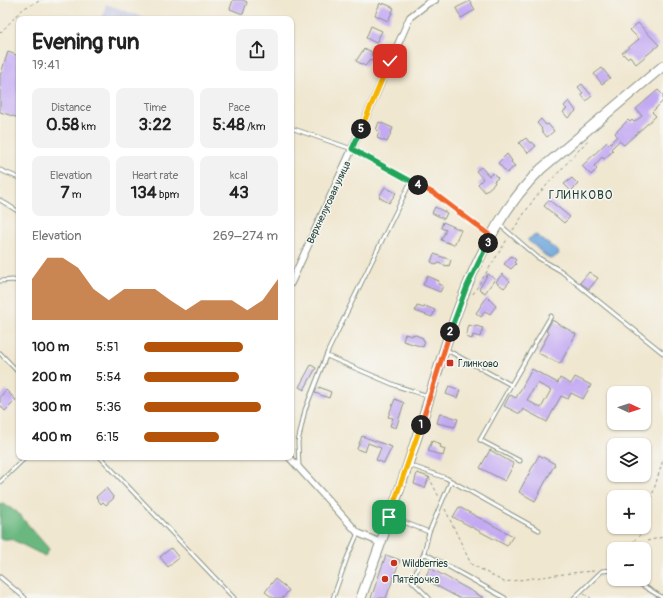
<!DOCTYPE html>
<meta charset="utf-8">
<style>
:root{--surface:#fff;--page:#f2f2f2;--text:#222;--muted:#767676;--accent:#b45309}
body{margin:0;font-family:Pangolin,sans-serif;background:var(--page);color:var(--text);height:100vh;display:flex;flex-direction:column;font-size:15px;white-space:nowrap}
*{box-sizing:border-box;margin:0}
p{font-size:13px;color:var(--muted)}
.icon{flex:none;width:22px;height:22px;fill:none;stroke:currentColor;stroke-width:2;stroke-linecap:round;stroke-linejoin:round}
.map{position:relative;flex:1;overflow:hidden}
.panel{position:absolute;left:16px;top:16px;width:278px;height:444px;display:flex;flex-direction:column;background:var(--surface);border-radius:8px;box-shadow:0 1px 3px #0004}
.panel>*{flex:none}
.needle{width:26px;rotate:93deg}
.tools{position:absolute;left:607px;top:386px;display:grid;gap:8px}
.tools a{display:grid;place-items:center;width:44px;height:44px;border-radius:8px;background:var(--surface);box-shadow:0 1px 3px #0004;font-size:20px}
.pin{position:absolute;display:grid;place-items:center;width:34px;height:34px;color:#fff;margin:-17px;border-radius:8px;box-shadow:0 2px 6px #0006}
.km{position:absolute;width:20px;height:20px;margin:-10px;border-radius:50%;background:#222;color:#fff;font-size:11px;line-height:20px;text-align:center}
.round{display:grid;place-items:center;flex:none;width:42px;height:42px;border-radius:8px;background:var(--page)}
.summary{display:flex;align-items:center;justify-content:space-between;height:68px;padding:0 16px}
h1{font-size:22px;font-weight:700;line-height:30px}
.stats{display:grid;grid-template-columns:repeat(3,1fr);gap:6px;height:68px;padding:4px 16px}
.stats div{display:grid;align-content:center;border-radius:8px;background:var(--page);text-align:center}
.stats b{font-size:17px;font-weight:700}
.stats small{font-size:11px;font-weight:400}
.stats p{font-size:11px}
.chart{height:112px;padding:8px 16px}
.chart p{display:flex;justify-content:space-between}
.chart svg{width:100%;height:72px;margin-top:4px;fill:var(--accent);opacity:.7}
ul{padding:0 16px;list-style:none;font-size:13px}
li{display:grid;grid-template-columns:64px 48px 1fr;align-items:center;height:30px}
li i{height:10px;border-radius:5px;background:var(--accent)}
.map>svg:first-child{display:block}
.industrial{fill:#bdc3de}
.forest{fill:#6bb880;stroke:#457a5a}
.water{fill:#6ca4db;stroke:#467088}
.building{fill:#c3a8f3;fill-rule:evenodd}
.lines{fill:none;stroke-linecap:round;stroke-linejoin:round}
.lane-casing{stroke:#889282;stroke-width:5}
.street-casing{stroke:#889282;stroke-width:8}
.secondary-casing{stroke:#889282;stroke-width:11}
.path{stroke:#889282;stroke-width:1;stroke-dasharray:3 3;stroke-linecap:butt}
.lane{stroke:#fff;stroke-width:3}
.street{stroke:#fff;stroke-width:6}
.secondary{stroke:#fff;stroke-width:9}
.split-1-casing{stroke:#fff;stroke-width:8}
.split-2-casing{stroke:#fff;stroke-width:8}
.split-3-casing{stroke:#fff;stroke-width:8}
.split-4-casing{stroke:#fff;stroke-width:8}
.split-5-casing{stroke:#fff;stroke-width:8}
.split-6-casing{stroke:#fff;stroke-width:8}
.split-1{stroke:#f5b400;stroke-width:5}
.split-2{stroke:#f0652b;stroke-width:5}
.split-3{stroke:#22a559;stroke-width:5}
.split-4{stroke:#f0652b;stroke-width:5}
.split-5{stroke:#22a559;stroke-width:5}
.split-6{stroke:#f5b400;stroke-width:5}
.poi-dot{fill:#c8321e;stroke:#f6f6f2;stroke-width:1.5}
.labels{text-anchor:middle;stroke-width:3;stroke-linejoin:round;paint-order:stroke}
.street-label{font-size:10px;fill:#1f3d34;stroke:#f6f6f2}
.poi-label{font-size:10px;fill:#1f3d34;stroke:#f6f6f2;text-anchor:start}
.quarter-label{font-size:12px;letter-spacing:1px;fill:#1f3d34;stroke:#f6f6f2}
</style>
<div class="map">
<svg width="663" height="598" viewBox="0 0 663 598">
<rect width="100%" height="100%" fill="#f6f6f2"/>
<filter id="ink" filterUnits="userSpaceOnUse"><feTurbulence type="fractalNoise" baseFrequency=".025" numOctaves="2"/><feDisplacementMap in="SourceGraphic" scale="8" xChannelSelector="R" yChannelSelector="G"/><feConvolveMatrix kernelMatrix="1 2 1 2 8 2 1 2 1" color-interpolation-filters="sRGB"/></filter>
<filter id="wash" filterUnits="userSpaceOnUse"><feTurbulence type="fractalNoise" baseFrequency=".012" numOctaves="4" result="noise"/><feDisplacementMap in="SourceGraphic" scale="16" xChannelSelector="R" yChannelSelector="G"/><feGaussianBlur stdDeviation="0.9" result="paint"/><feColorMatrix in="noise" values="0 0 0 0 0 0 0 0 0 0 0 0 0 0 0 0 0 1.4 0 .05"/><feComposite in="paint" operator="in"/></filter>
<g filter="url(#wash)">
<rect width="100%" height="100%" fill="#f0e7d0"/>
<path class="industrial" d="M106,4L147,19H102Z"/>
<path class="forest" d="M0,504H3L17,512L49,549L45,556L11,539H0Z"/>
<path class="water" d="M536,235L558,251L559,254L552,259C541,255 537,246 528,241V239Z"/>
<g id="blocks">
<path class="building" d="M233,0H243L247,2L243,14L230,9Z
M470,1L475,10L461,18L456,8Z
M380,3L382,5L383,3L394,8L388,21L375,15Z
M638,23L659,45L636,64L630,56L627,58L622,53L639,39L630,30Z
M371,26L382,31L376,43L366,38Z
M364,49L365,50L366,49L372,52L371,55L374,57L372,61L370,60L365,66L356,61Z
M8,52L19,56V118L0,112V76Z
M602,68L610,78L602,84L594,74Z
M582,84L592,96L586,101L581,94L583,93L578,87Z
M658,90L663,95V101L652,112L656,116L624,145L619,141L611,149L613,151L604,159L602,157L594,166L597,169L591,175L582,166L607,142L609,144L617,136L615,133L628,120L630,122L632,120L634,122L642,116L636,109Z
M569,101L576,111L568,118L563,112L567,109L564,106Z
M541,119L546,125L548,124L554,131L547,137L541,130L542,129L537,123Z
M379,122L393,128L387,142L377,138L379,131L376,130Z
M526,138L530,143L532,142L536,146L528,153L519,143Z
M507,154L512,161L511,162L515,166L507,173L498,163Z
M481,167L489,176L493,173L498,178L494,181L495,183L485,192L478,184L483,179L476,171Z
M572,178L578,184L571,191L564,184Z
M385,187L396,193L389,203L379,197Z
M549,200L570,217L564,223L544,206Z
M435,207L447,213L444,219L432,213Z
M443,222L461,230L454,245L441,240L446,230L441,228Z
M434,254L451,260L449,266L447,265V266L438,263L437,265L431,262Z
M511,256L516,260L514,262L516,264L511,269L504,264Z
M589,272L598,278L589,289L580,283Z
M488,274L495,279L485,293L479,289Z
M502,274L510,281L504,288L496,282Z
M427,276L439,281L438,284L443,286L440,292L423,285Z
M487,297L496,306L490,314L485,311L481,317L476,313Z
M417,306L424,308L425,306L435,310L432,317L415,311Z
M552,320L576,334L560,364L538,353L549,333L546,331Z
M469,325L475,327L476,326L483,328L480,337L473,335L472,339L466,337Z
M405,334L412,336L413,334L423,338V340L425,341L423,347L403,341Z
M311,365L316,368L304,390L299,387Z
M532,369L558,383L560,378L571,384L575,377L591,385L583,399L571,393L568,399L561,396L547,422L523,409L520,414L504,406L510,395L516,398ZM537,383L551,390L541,408L527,400Z
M449,386L460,390L457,398L446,394Z
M319,387L331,392L329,398L315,393L317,388L319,389Z
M6,390L16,400L5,411L0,405V397Z
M395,399L404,403L396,428L390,426L393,418L388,417Z
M440,413L458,419L455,427L437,423Z
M362,436L392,447L384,463L376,460L381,448L368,443L365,452L357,449Z
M432,441L439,443L438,444L441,445L440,447L445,449L443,456L428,451Z
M490,450L514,464L505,481L480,468Z
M539,455L555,464L535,501L519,492Z
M417,473L429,477L425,488L414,484Z
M106,488L114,498L106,505L103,502L101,504L96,497Z
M459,507L513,536L507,546L453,517Z
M171,548L179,558L168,567L160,557Z
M386,555L400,560L386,598H371Z
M430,568L484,598H459L424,579Z
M275,579L289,590L283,598H273L265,592Z"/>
</g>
</g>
<g filter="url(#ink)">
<use href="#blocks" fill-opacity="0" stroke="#889282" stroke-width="1"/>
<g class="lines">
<g class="lane-casing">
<path id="lane" d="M291,128L352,149L435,194L490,236
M0,170L19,178
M0,200L19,212
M500,225L537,257L561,271L663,353
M0,281L13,280L19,282
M445,349L511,385L480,440L520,461
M0,353L19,373
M327,356L397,386L428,396
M511,385L551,316
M100,457L234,598
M409,465L446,478L539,530
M299,467L298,442L305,410L328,351L411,181
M0,482L26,457
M391,517L429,532L424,553L505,598
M429,532L451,481
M424,553L412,581L429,598
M0,577L25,598
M632,579L663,598
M333,598L347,558L358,533
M574,598L602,571L614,570"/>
</g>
<g class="street-casing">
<path id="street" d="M291,283L352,149L410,17L428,3L435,0
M289,457L358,533L381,543"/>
</g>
<g class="secondary-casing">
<path id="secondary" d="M361,598C382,539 404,480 422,421C450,333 474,235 541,169L663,66"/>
</g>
<path class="path" d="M0,33L24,8L42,0
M513,230L534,199L589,139
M473,294L508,238
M429,477L439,497
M445,509L471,564L504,582L571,573L594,571
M644,522L663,460
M625,549L640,535L642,527
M638,549L647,541L663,537
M607,566L614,559
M584,594L591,598"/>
<use href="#lane" class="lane"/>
<use href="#street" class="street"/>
<use href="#secondary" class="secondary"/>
</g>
</g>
<g class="lines" filter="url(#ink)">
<g class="split-1-casing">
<path id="split-1" d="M389,517L421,425"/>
</g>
<g class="split-2-casing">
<path id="split-2" d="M421,425L450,332"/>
</g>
<g class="split-3-casing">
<path id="split-3" d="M450,332L467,286L488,243"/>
</g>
<g class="split-4-casing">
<path id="split-4" d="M418,185L435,194L492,237L488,243"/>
</g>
<g class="split-5-casing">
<path id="split-5" d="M361,129L352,149L418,185"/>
</g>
<g class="split-6-casing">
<path id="split-6" d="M361,129L390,61"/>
</g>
<use href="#split-1" class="split-1"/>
<use href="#split-2" class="split-2"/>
<use href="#split-3" class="split-3"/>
<use href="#split-4" class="split-4"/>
<use href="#split-5" class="split-5"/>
<use href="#split-6" class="split-6"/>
</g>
<g class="poi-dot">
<rect x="446" y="359" width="8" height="8" rx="2"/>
<circle cx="394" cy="563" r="4"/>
<circle cx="385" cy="579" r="4"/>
</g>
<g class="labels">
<g class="street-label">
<text transform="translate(328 202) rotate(-65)" y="4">Верхнелуговая улица</text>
</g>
<g class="poi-label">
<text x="458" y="367">Глинково</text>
<text x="402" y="567">Wildberries</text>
<text x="393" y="583">Пятёрочка</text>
</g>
<g class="quarter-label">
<text x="581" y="199">ГЛИНКОВО</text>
</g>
</g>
</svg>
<div class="tools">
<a><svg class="needle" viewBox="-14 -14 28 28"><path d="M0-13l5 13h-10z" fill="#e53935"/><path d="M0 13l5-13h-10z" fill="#767676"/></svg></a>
<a><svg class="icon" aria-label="layers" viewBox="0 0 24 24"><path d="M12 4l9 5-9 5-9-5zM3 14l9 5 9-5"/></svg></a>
<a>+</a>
<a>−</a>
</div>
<div class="pin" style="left:389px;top:517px;background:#1e9e55"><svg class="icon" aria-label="arrive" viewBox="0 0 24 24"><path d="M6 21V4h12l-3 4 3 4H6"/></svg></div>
<div class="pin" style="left:390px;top:61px;background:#d93025"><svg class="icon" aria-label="check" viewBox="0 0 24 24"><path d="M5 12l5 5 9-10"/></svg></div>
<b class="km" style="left:421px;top:425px">1</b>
<b class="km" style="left:450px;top:332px">2</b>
<b class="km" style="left:488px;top:243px">3</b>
<b class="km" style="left:418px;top:185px">4</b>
<b class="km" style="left:361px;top:129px">5</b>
<section class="panel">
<div class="summary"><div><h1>Evening run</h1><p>19:41</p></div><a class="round"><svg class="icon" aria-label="share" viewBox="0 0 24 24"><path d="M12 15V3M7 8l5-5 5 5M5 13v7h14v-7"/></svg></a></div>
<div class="stats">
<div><p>Distance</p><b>0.58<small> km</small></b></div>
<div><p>Time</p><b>3:22</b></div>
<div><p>Pace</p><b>5:48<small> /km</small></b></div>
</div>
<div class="stats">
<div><p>Elevation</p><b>7<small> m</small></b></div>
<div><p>Heart rate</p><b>134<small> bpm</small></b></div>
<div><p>kcal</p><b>43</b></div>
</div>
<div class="chart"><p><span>Elevation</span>269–274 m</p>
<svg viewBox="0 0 160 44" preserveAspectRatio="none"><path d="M0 44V19L10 6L20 6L30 12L40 25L50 32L60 25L70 25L80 25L90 32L100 38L110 32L120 32L130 32L140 38L150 32L160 19V44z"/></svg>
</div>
<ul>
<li><b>100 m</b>5:51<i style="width:74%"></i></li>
<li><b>200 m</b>5:54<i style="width:71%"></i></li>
<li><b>300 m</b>5:36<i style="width:87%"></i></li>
<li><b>400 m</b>6:15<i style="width:56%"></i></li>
</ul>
</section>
</div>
